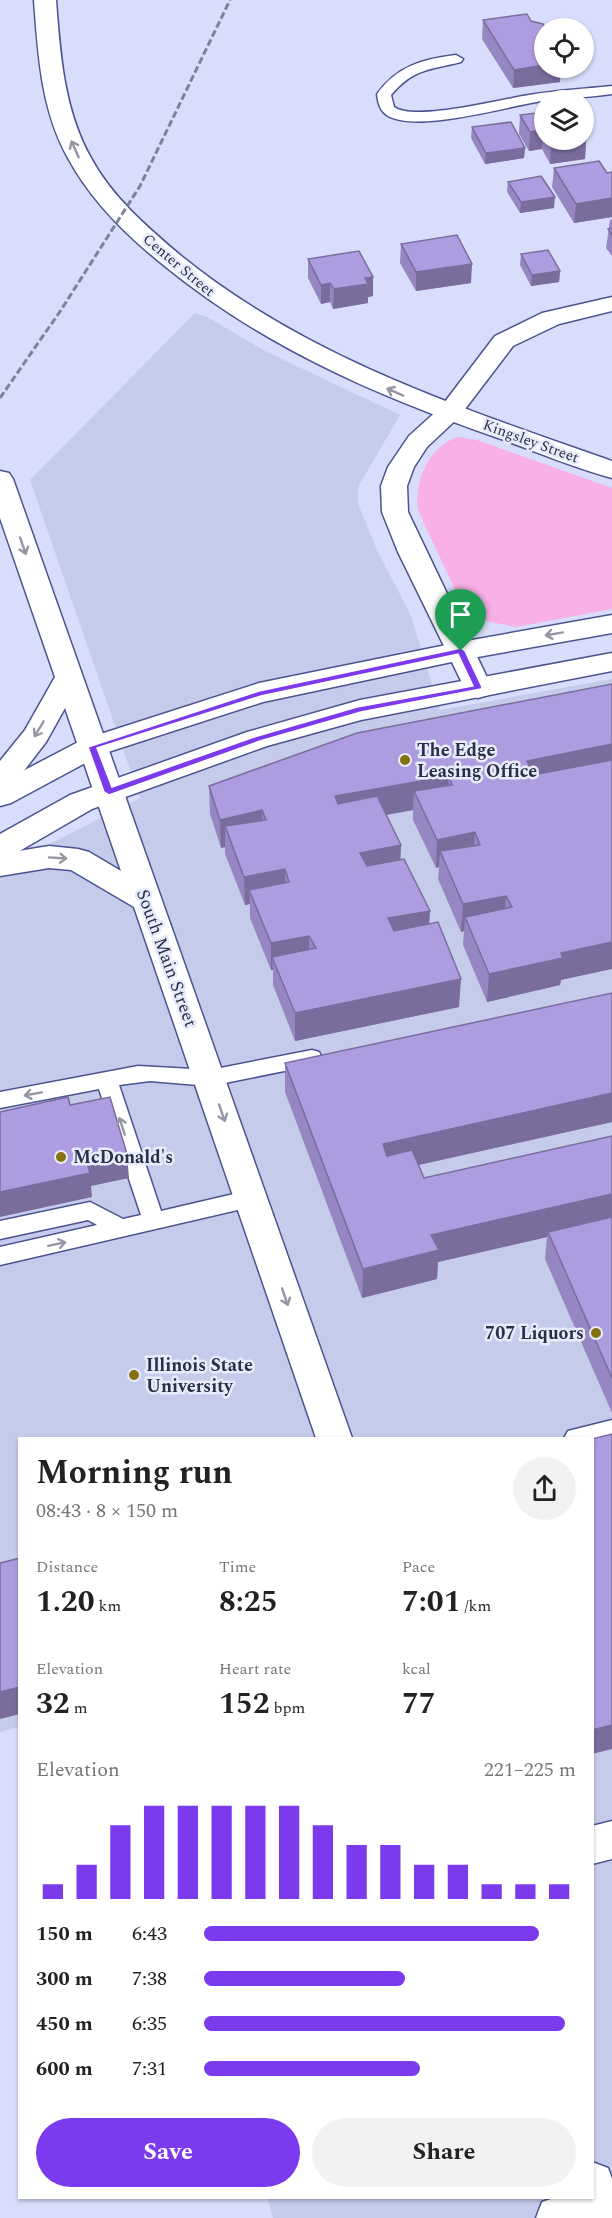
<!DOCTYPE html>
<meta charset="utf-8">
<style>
:root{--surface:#fff;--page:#f2f2f2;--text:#222;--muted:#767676;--accent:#7c3aed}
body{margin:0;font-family:Spectral,serif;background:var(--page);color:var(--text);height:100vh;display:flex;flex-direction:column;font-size:22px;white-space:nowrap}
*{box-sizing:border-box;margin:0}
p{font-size:20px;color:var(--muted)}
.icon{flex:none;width:33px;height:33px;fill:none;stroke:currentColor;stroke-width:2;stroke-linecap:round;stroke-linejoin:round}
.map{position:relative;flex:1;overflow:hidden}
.sheet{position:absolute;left:18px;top:1437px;width:576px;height:762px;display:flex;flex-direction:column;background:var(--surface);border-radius:0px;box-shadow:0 2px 4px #0004}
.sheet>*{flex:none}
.tools{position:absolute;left:534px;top:18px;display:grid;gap:12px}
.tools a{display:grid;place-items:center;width:60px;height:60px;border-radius:50%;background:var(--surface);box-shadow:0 2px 4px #0004;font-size:30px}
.pin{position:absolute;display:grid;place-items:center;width:51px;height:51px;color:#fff;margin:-62px -26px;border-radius:50% 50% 50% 0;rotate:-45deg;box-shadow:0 0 6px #0007}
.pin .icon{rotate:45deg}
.round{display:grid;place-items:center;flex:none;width:63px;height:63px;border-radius:32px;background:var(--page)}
.headline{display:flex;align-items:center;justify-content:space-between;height:102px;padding:0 18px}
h1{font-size:33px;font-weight:700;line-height:45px}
.stats{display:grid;grid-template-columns:repeat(3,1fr);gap:9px;height:102px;padding:6px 18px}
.stats div{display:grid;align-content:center}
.stats b{font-size:30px;font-weight:700}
.stats small{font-size:16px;font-weight:400}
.stats p{font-size:16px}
.chart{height:168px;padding:12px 18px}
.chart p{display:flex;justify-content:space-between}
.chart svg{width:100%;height:108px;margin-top:6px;stroke:var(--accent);stroke-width:6}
.button{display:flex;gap:12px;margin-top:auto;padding:12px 18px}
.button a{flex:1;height:69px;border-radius:36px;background:var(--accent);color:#fff;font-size:24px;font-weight:700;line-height:69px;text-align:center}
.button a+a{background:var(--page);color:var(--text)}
ul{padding:0 18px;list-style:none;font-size:20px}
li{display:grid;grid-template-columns:96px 72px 1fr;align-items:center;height:45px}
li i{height:15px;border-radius:8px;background:var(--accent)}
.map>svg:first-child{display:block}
.built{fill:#c5cceb}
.green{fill:#f9b0e6}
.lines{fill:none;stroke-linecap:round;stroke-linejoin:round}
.lane-casing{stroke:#4b5490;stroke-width:3}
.street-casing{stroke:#4b5490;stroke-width:3}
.secondary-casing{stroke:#4b5490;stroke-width:3}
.primary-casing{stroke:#4b5490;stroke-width:3}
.lane{fill:#fff;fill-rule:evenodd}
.street{fill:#fff;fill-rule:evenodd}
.secondary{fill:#fff;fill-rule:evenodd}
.primary{fill:#fff;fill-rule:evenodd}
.rail{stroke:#7c819d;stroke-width:3;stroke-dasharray:7 3;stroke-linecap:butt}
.wall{fill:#9686c1}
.shaded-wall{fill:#7a6d9d}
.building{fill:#ae9ce0;stroke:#7a6d9d;stroke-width:1.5}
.oneway{stroke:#9496a4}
.route{fill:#7c3aed;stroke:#fff;stroke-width:1.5;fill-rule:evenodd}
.poi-dot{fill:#857111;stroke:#e8ebfa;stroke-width:2}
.labels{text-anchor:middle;stroke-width:5;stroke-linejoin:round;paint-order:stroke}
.far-street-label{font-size:15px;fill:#292e49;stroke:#e8ebfa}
.poi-label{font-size:18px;font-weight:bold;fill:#292e49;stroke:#e8ebfa;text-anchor:start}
.street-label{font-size:18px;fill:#292e49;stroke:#e8ebfa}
</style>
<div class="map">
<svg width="612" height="2218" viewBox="0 0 612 2218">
<rect width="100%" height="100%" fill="#d7ddfa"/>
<path class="built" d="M195,313L209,318L263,350L400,415L358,487V504L377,550L411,616L440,710L612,679V2218H273L267,2198H592V1438H20L19,1727L0,1732V869L140,798L30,480Z"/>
<path class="green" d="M457,437L477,440L612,488V609L516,627L480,620L462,605L418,510C414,481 428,448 457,437Z"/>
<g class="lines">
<g class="lane-casing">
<path id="lane" d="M456,55L463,59L461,62C430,70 414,68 391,95L394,107C414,122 502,99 529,95C557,90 585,89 612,86V94C591,97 569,98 548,100C511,105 423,132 390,117C380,112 378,103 377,94C397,66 423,59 456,55Z
M312,1050L319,1052L322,1058L319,1064L210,1086L150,1081L119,1085L161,1211L251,1190L259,1193L262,1199L259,1205L0,1265V1247L97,1225L88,1220L0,1239V1221L90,1202L123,1219L141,1215L99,1089L0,1108V1092L138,1066L210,1070Z
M612,1420V1440L592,1444V1438H564L568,1431Z"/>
</g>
<g class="street-casing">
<path id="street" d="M612,297V311L559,324L513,346L459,417L427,447L414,467L407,486L408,512L492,688L488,695L478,698L468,695L398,552L382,512L381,486L388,467L409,436L441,407L495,336L542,313Z
M612,1821V1859L592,1864V1826Z
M600,2184L612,2189V2218H536L542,2202L554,2198H592V2186Z"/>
</g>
<g class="secondary-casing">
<path id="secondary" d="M612,615V633L461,660L263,702L102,754L11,803L0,806V783L82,740L259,683L461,642Z
M612,653V671L361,720L267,746L92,809L11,856L0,859V834L70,795L247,732L360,700Z"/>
</g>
<g class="primary-casing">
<path id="primary" d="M34,0H56C60,54 64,110 91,158C112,197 147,227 180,255C308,359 459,407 612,461V478C574,468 537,452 501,439C377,396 263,347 161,263C125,234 90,199 68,158C41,110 38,54 34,0Z
M0,471L9,473L13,479L352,1438H316L134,907L71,870L49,868L0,876V854L49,846L78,849L89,852L121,871L65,708L46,742L10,789L0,792V761L25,730L55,677L0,518Z
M592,2162L608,2168L612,2179V2218H582L575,2198H592Z"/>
</g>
<use href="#lane" class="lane"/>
<use href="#street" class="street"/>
<use href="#secondary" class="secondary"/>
<use href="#primary" class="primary"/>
<path class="rail" d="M0,398L61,310L140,186L230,0"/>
</g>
<path class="wall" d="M483,20L560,82L513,88L482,39Z
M544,112V140H586L585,159L550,164L542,149L529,151L519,134L520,115Z
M472,127L525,148L524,158L485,164L471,138Z
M554,168L607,173L612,172V217L574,223L552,187Z
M508,182L554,208L520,213L507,192Z
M612,219V256L606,248L610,220Z
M401,244L471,283L416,291L400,263Z
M521,254L560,271L559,282L531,286L520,265Z
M308,259L373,277V296L368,297V303L333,309L330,302L321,304L308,278Z
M612,684L560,985L487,1002L463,945L464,931L461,932L438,879L439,867L436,868L413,820V810L386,815L400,859L430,911L429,924L459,1007L295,1041L273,985V970H271L250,918V904L245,905L225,854V847L221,848L210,814L209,786Z
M612,993V1122L419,1165L424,1178L612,1136V1413L545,1259L547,1237L438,1262L437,1279L362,1298L285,1092V1063Z"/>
<path class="shaded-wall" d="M544,65V68H561L560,82L513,88L514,70Z
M543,130L542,149L529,151L530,132Z
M586,140L585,159L550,164L551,145Z
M525,148L524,158L485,164L486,153Z
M555,197L554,208L520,213L521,202Z
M612,198V217L574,223L576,204Z
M472,264L471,283L416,291V272Z
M560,271L559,282L531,286L532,275Z
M373,277V296L368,297V303L333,309L334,289L365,278Z
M330,283V302L321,304V285Z
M612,744V772L524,790L527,761Z
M449,776L447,804L414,791L413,810L335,824V796Z
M262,810L263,838L225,826V847L221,848L220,820Z
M475,832L473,860L440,851L439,867L436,868L437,840Z
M401,845L400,873L359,881L360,853Z
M285,869V897L249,890L250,904L245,905L244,877Z
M506,896L504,924L465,917L464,931L461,932L463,904Z
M430,911L428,938L387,946L388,918Z
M309,936V963L272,957L273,970H271V943Z
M612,942V969L561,980L560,985L487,1002L489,974L561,953Z
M461,979L459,1007L295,1041V1013Z
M612,1093V1122L382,1173L383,1144Z
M127,1154L129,1178L91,1186L92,1197L0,1217V1192L87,1162Z
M612,1194V1222L548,1232L547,1237L438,1262L437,1279L362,1298L363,1269L431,1235Z
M20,1687V1714L0,1719V1692Z
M612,1725V1749L592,1754V1730Z"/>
<path class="building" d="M527,14L531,21L543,24L545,28H544V65L514,70L483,20Z
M544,112V133L543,130L530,132L520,115Z
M511,122L525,148L486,153L472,127Z
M584,135L586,140L551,145L548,140H584Z
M599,161L607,173L612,172V198L576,204L554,168Z
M541,176L555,197L521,202L508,182Z
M612,228V235L608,229Z
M457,235L472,264L416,272L401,244Z
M548,250L560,271L532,275L521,254Z
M359,251L373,277L365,278L368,284L334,289L330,283L321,285L308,259Z
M612,684V744L527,761L533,775L612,760V942L561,953L563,958L489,974L465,917L512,907L506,896L463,904L440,851L480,845L475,832L437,840L414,791L452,785L449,776L335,796L338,804L377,796L401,845L360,853L367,866L404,859L430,911L388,918L394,931L438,922L461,979L295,1013L272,957L316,948L309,936L271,943L249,890L289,882L285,869L244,877L225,826L266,820L262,810L220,820L209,786L357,733Z
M612,993V1093L383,1144L387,1156L412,1150L424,1178L612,1136V1194L431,1235L439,1250L363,1269L285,1063Z
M68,1097L70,1105L110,1097L127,1154L87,1162L90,1173L0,1192V1112Z
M612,1217V1378L548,1232Z
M612,1434V1725L592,1730V1439Z
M20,1558V1687L0,1692V1563Z"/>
<defs><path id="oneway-shaft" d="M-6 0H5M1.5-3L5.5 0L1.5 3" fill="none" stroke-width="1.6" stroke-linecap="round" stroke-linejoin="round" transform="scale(1.5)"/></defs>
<g class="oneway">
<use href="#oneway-shaft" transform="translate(75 149) rotate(-114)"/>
<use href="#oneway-shaft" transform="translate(395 392) rotate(-156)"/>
<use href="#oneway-shaft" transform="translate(23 546) rotate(71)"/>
<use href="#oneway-shaft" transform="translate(554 634) rotate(170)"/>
<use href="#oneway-shaft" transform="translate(39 729) rotate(121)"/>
<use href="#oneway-shaft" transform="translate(58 858) rotate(4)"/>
<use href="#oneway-shaft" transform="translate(33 1094) rotate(170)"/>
<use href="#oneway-shaft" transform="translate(222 1113) rotate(71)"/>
<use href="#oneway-shaft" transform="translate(122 1126) rotate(-108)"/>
<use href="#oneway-shaft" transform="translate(57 1244) rotate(-12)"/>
<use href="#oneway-shaft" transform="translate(285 1297) rotate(71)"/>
</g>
<path class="route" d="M461,648L465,651L482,687L481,689L361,712L260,741L109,795L104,792L88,747L259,691ZM458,654L473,686L357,707L254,737L112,787L97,748L261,696Z"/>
<g class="poi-dot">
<circle cx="405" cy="760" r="6"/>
<circle cx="61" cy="1157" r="6"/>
<circle cx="596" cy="1333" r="6"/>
<circle cx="134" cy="1375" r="6"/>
</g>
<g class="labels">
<g class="far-street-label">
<text transform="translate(179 265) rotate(40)" y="5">Center Street</text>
<text transform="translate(531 441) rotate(20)" y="5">Kingsley Street</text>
</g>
<g class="poi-label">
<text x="417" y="756">The Edge<tspan x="417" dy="21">Leasing Office</tspan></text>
<text x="73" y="1163">McDonald's</text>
<text x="584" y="1339" text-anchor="end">707 Liquors</text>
<text x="146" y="1371">Illinois State<tspan x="146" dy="21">University</tspan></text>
</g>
<g class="street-label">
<text transform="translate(167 958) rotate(70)" y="6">South Main Street</text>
</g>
</g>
</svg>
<div class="tools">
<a><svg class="icon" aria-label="locate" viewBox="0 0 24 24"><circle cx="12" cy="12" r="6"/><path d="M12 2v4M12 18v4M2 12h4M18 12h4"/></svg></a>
<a><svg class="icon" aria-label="layers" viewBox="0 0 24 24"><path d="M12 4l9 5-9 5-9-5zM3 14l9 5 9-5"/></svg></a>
</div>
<div class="pin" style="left:461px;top:651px;background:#1e9e55"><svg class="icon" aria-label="arrive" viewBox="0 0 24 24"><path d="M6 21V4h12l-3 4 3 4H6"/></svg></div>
<section class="sheet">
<div class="headline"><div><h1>Morning run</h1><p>08:43 · 8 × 150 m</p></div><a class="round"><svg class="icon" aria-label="share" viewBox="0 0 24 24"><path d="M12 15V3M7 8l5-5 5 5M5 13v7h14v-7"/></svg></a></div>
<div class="stats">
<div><p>Distance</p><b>1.20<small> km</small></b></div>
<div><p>Time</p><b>8:25</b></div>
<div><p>Pace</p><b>7:01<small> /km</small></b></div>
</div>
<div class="stats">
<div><p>Elevation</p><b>32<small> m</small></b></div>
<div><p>Heart rate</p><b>152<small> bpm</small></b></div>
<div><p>kcal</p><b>77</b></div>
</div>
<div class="chart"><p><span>Elevation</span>221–225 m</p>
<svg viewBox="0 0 160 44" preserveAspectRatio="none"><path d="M5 44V38M15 44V30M25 44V14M35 44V6M45 44V6M55 44V6M65 44V6M75 44V6M85 44V14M95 44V22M105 44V22M115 44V30M125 44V30M135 44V38M145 44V38M155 44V38"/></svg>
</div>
<ul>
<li><b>150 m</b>6:43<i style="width:90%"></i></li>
<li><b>300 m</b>7:38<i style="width:54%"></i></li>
<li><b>450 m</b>6:35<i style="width:97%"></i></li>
<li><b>600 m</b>7:31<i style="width:58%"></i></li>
</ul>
<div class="button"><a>Save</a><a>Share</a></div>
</section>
</div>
